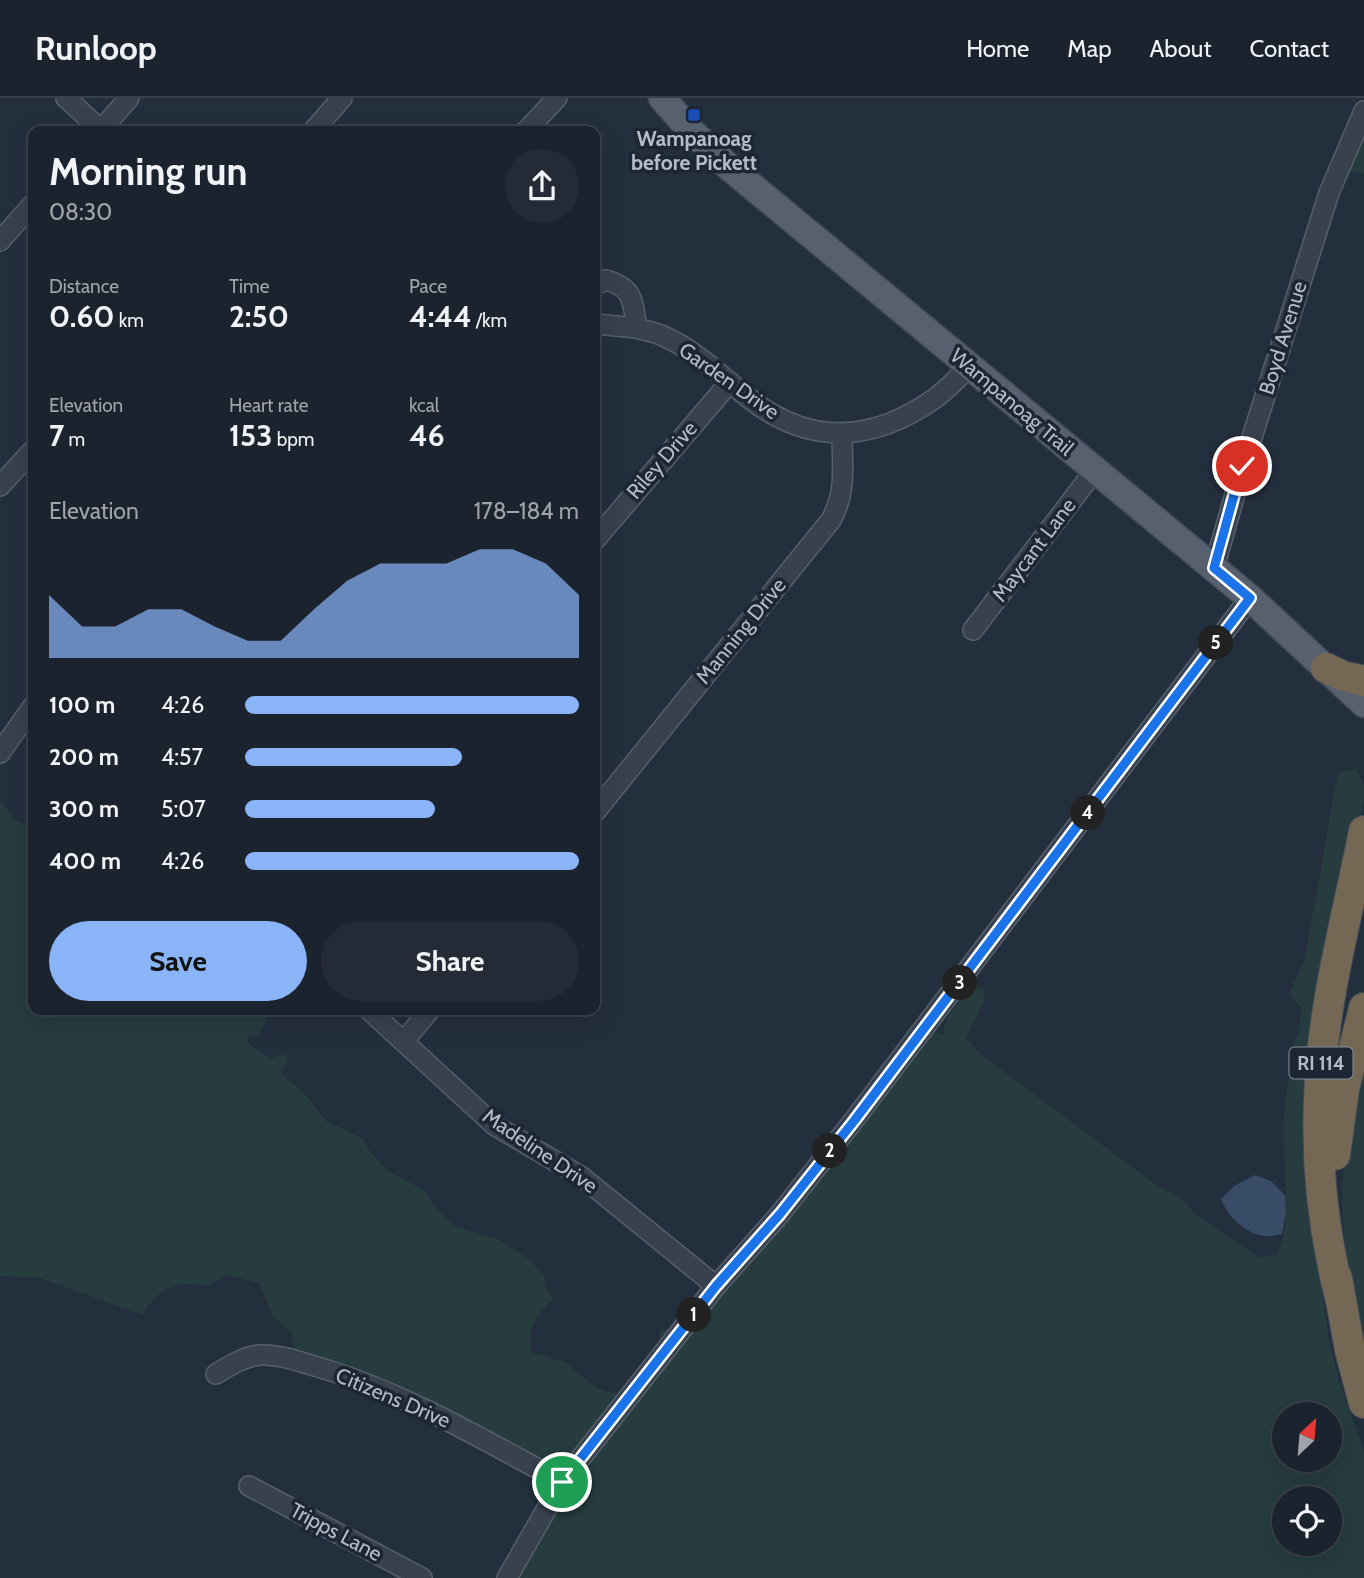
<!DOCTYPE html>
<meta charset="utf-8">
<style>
:root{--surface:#1b232e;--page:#242b36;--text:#f1f3f6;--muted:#a0a4aa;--line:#39404a;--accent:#8ab4f8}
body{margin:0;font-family:Cabin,sans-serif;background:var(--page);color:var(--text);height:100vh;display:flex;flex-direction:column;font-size:26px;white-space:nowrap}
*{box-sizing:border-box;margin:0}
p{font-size:23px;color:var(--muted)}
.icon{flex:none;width:38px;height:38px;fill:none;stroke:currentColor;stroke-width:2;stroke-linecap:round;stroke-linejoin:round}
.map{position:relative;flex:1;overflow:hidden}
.drawer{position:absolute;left:28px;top:28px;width:572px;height:889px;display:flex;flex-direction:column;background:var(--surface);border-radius:14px;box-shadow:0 7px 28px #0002,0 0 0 2px var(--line)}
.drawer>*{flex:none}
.needle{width:46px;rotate:26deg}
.fabs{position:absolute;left:1272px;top:1304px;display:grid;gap:14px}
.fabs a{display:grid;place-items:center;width:70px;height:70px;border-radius:50%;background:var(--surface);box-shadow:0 7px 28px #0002,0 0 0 2px var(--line);font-size:35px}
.pin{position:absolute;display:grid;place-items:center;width:60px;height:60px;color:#fff;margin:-30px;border:4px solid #fff;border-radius:50%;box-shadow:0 2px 7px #0007}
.km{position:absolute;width:35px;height:35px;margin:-18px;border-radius:50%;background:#222;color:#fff;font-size:19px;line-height:35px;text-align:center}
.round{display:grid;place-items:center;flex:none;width:74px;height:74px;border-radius:37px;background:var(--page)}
.headline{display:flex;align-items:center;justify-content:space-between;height:119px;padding:0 21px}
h1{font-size:38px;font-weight:700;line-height:52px}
.figures{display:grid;grid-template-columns:repeat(3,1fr);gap:10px;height:119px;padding:7px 21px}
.figures div{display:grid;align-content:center}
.figures b{font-size:30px;font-weight:700}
.figures small{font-size:19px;font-weight:400}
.figures p{font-size:19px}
.chart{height:196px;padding:14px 21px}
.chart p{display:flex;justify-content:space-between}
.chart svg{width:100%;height:126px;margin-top:7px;fill:var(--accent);opacity:.7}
.primary-button{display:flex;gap:14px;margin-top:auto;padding:14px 21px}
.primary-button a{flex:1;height:80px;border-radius:42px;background:var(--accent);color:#111;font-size:28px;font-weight:700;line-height:80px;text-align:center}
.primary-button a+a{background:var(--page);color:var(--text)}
ul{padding:0 21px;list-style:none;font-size:23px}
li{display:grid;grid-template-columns:112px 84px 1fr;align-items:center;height:52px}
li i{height:18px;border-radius:9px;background:var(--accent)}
header{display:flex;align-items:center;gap:42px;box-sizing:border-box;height:98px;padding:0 35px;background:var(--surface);border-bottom:2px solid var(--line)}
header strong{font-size:33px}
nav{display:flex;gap:38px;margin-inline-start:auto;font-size:24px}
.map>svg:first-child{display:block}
.green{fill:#263c3f;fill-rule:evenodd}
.water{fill:#394c67}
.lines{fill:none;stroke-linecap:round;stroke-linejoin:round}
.minor-casing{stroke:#565f6c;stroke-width:22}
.major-casing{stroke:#414a57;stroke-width:29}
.highway-casing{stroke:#434c59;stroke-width:32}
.minor{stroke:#38414e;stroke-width:19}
.major{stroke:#56606e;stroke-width:26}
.highway{stroke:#746855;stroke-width:30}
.route-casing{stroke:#fff;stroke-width:14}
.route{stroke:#1a73e8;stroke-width:9}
.transit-dot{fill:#1a4fb4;stroke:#1d2633;stroke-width:2.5}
.labels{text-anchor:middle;stroke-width:7;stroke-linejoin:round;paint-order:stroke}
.shield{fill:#1d2633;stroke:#878f9c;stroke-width:2}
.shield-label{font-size:19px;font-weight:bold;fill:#b4bcc9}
.poi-label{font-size:21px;font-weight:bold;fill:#b4bcc9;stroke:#1d2633}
.street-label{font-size:21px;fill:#b4bcc9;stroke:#1d2633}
</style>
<header>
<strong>Runloop</strong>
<nav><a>Home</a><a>Map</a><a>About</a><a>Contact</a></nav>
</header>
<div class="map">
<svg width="1364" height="1480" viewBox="0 0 1364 1480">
<rect width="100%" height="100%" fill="#242f3e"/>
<path class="green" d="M1364,11V76L1351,74L1341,76Z
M1357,671L1364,687V703L1321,924L1319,1166L1328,1237L1339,1283L1364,1354V1480H513L564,1384L296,1261L291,1234L273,1218L259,1185L227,1177L208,1188C179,1182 158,1189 143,1217L40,1180L0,1178V702L18,724L33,727V912H258L268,921L258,938L249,937L247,944L270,961L284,956L288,960L281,976L304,995L326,1023L364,1041L369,1052L387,1073L426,1093L432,1105L447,1122L457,1129L498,1141L530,1162L544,1177L545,1188L553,1201C536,1218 526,1229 532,1255C544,1255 553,1264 564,1263C582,1277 601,1301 625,1293C629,1285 633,1275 639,1269C652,1256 661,1251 660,1231H671L941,914L936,933L940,937L944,936C942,920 963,899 973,889L984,891V904L966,940L983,958L1156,1087L1184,1102L1194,1115L1260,1160L1277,1156C1295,1125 1281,1055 1284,1018C1286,994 1291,971 1293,948C1300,937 1301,923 1301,909L1289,897L1305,860L1338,674ZM1284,1316H1330V1362H1284ZM1284,1400H1330V1446H1284Z
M1364,949V1269C1353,1202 1337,1134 1344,1066C1348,1027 1357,987 1364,949Z"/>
<path class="water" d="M1255,1077L1271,1083L1285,1097L1286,1114L1282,1136C1277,1137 1269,1139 1264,1138C1244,1135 1227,1117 1221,1101L1234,1088Z"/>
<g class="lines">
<g class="minor-casing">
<path id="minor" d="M66,0L102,33
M100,33L129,0
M313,33L342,0
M526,33L557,0
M0,143L33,106
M595,187L606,182C635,190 632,204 637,230C646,233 655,234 663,238C696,252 722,279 750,301C810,348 873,344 934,301C947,292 958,279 970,269
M595,226L637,230
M0,388L33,352
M595,442L730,284
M1214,470L1243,368L1329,95L1364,13
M973,532L1095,372
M0,655L33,608
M595,714L831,422C847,393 842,369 842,336
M369,912L494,1027L582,1079L716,1188
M404,943L430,912
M216,1276C229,1268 245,1258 260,1257C279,1256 300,1264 318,1269C405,1295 482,1341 562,1384
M249,1388L422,1480
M507,1480L562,1384L716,1188L780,1116L854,1022L1250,500"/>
</g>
<g class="major-casing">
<path id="major" d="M662,0L691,33L730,70L1250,500L1364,606"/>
</g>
<g class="highway-casing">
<path id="highway" d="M1326,570L1343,578L1364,583
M1335,1057L1344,991L1364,910
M1337,1180L1350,1252L1364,1305
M1340,1199C1322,1128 1315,1054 1320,981C1325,898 1348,815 1364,733"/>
</g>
<use href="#minor" class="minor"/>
<use href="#major" class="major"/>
<use href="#highway" class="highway"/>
</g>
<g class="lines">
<g class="route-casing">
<path id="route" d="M562,1384L716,1188L780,1116L854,1023L1250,500L1214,470L1242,368"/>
</g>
<use href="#route" class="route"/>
</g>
<rect class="transit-dot" x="687" y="10" width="14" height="14" rx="3.5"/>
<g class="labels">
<rect class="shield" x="1289.5" y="949.5" width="63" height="31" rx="5"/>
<g class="shield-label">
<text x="1321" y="972">RI 114</text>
</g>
<g class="poi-label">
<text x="694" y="48">Wampanoag<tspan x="694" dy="24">before Pickett</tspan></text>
</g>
<g class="street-label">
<text transform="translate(1283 240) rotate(-73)" y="7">Boyd Avenue</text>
<text transform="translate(729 283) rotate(35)" y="7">Garden Drive</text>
<text transform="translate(1012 304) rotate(40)" y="7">Wampanoag Trail</text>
<text transform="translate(662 362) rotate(-49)" y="7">Riley Drive</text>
<text transform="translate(1034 452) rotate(-53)" y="7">Maycant Lane</text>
<text transform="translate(741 533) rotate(-51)" y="7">Manning Drive</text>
<text transform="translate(540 1053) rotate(34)" y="7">Madeline Drive</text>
<text transform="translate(393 1300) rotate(23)" y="7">Citizens Drive</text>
<text transform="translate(336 1434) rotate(28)" y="7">Tripps Lane</text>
</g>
</g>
</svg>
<div class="fabs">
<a><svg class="needle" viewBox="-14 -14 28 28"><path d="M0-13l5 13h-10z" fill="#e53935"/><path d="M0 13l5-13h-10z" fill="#a0a4aa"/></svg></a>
<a><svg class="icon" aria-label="locate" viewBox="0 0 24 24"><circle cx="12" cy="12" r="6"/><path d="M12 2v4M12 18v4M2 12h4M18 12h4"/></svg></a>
</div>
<div class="pin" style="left:562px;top:1384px;background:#1e9e55"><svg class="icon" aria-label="arrive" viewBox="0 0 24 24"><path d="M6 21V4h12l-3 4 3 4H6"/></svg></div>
<div class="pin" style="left:1242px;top:368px;background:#d93025"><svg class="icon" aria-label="check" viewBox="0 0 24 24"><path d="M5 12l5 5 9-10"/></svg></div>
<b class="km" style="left:694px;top:1217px">1</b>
<b class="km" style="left:830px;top:1053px">2</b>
<b class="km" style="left:960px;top:885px">3</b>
<b class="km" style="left:1088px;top:715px">4</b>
<b class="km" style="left:1216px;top:545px">5</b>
<section class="drawer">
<div class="headline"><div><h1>Morning run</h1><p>08:30</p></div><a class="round"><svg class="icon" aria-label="share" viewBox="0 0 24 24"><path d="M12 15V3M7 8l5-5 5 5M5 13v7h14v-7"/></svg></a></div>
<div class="figures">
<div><p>Distance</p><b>0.60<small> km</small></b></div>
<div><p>Time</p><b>2:50</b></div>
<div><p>Pace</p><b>4:44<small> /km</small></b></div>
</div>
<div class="figures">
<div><p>Elevation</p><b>7<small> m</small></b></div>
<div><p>Heart rate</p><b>153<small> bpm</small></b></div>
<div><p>kcal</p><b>46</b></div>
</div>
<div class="chart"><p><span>Elevation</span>178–184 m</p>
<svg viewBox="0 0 160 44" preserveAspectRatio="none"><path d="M0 44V22L10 33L20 33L30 27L40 27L50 33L60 38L70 38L80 27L90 17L100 11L110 11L120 11L130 6L140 6L150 11L160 22V44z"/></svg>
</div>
<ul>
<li><b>100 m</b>4:26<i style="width:100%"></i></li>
<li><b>200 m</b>4:57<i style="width:65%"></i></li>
<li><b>300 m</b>5:07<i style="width:57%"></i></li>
<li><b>400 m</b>4:26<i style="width:100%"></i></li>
</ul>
<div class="primary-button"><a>Save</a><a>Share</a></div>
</section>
</div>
